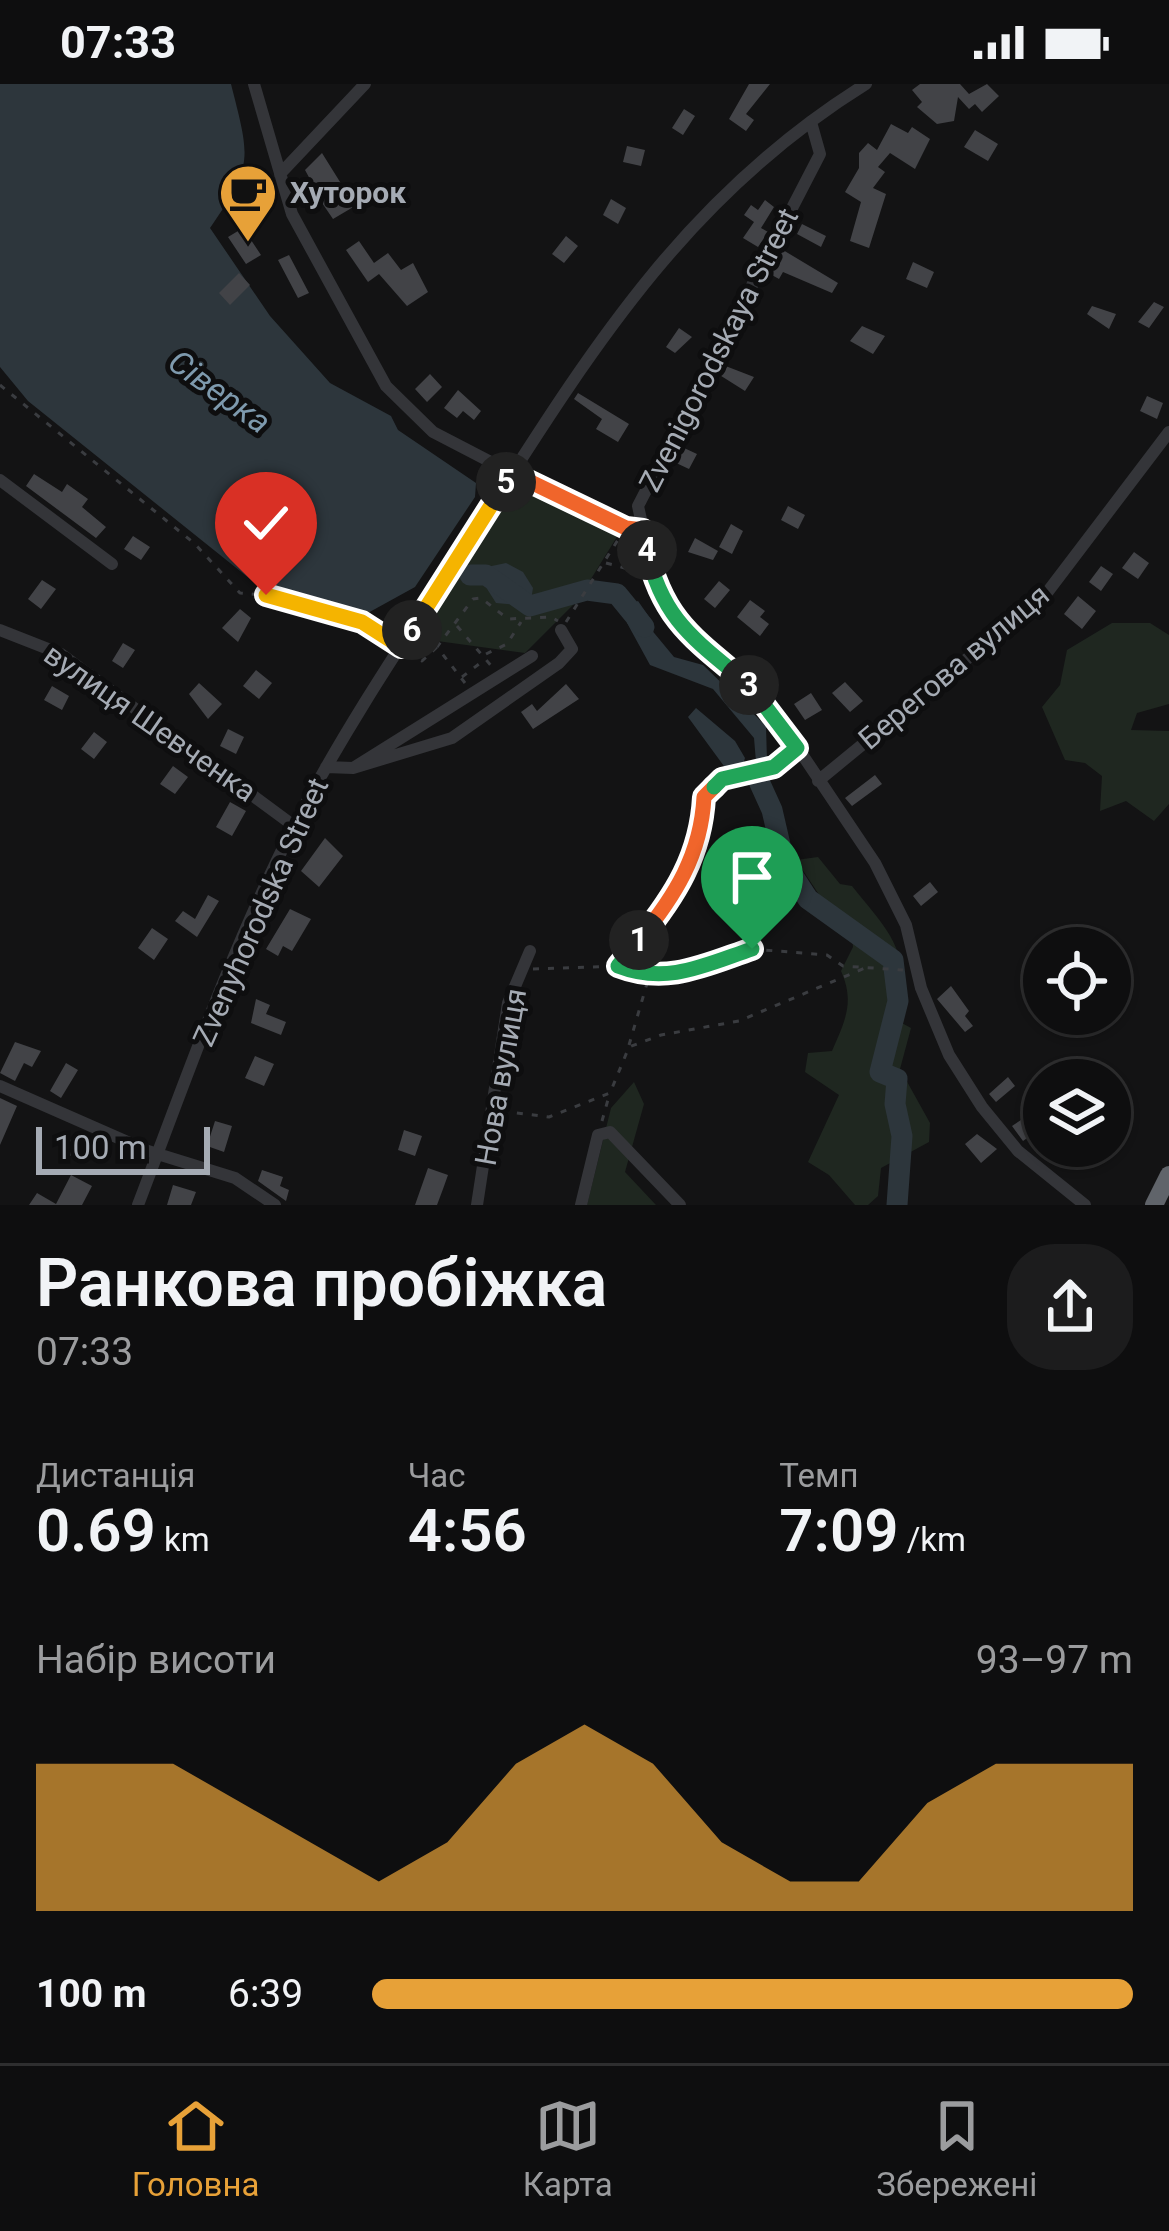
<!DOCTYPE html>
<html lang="uk">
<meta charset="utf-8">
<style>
:root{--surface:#0e0e0f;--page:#1c1c1d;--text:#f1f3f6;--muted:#9b9c9e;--line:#2e2e2f;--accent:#e7a138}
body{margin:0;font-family:Roboto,sans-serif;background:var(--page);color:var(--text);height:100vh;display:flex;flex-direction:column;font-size:45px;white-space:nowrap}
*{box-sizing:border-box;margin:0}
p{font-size:39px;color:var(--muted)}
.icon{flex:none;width:66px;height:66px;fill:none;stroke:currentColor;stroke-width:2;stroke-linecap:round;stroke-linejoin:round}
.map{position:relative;height:1121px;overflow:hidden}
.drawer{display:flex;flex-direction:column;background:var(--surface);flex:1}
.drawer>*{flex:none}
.buttons{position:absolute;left:1023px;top:843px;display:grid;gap:24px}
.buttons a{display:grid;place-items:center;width:108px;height:108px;border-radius:50%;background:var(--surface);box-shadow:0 3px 9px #0004,0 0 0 3px var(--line);font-size:60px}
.scale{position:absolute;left:36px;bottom:30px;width:174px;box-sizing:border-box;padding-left:12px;border:6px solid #a5abb4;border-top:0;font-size:33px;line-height:42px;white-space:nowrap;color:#a5abb4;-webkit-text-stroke:9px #0e0e0f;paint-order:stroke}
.pin{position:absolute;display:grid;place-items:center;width:102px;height:102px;color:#fff;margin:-123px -51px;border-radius:50% 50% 50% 0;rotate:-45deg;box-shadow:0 0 12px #0007}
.pin .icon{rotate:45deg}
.km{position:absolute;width:60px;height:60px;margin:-30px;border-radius:50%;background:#222;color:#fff;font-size:33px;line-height:60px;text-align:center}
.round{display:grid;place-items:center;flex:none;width:126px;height:126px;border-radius:48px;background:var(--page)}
.overview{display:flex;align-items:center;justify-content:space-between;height:204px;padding:0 36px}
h1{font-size:66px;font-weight:600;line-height:90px}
.stats{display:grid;grid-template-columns:repeat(3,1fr);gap:18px;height:204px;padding:12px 36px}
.stats div{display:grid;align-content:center}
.stats b{font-size:60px;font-weight:600}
.stats small{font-size:33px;font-weight:400}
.stats p{font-size:33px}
.chart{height:336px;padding:24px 36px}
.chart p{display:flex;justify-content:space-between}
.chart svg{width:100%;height:216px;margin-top:12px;fill:var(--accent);opacity:.7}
ul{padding:0 36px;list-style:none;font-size:39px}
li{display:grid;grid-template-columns:192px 144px 1fr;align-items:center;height:90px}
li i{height:30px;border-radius:15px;background:var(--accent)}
.status{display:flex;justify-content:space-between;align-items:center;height:84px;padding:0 60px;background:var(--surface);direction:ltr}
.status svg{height:33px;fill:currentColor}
.dock{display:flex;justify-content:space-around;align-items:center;height:168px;border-top:3px solid var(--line);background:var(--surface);font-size:33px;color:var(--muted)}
.dock a{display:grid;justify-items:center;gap:6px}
.dock .current{color:var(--accent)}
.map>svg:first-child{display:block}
.green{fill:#1f2720}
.water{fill:#2d363c}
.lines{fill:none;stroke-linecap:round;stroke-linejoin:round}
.river{stroke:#2d363c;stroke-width:21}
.building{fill:#424347}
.path{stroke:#3a3c40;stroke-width:3;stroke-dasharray:6 9;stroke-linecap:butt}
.minor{stroke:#343539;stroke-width:12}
.highway{stroke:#60646a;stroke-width:18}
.split-1-casing{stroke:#fff;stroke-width:24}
.split-2-casing{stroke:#fff;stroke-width:24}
.split-3-casing{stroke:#fff;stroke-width:24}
.split-4-casing{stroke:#fff;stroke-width:24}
.split-5-casing{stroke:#fff;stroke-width:24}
.split-6-casing{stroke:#fff;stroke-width:24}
.split-7-casing{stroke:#fff;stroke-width:24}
.split-1{stroke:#22a559;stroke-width:15}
.split-2{stroke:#f0652b;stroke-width:15}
.split-3{stroke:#22a559;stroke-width:15}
.split-4{stroke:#22a559;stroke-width:15}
.split-5{stroke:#f0652b;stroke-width:15}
.split-6{stroke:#f5b400;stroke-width:15}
.split-7{stroke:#f5b400;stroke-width:15}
.labels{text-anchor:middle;stroke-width:10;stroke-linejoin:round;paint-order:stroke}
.poi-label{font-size:30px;font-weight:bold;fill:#a5abb4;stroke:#0e0e0f;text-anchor:start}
.street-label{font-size:30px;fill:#a5abb4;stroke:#0e0e0f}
.water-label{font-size:33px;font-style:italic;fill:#7e9aae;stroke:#0e0e0f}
</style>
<div class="status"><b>07:33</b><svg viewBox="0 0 49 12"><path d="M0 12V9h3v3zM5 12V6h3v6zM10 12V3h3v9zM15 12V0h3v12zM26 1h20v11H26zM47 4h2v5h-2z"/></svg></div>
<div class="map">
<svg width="1169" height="1121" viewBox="0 0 1169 1121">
<rect width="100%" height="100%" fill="#131314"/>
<path class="green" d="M526,391L623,443L578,516L525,569L408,553Z
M1112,539H1150L1169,551V620L1137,629L1131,646L1169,647V720L1154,737L1126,717L1100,727L1102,692L1085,679L1065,676L1042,623L1060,601L1067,566Z
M818,773L840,800L852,802C894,854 909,864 900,938L911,944L900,985L930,1039L929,1058L881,1084L878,1112L868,1121H855L829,1091L808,1078L839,1011L805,988L808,969L832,967C845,937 855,918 841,887L853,863L850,836L820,812L796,776Z
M634,998L644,1020L625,1088L656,1121H587L611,1024Z"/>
<path class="water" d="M0,0H231C250,75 254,80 210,144L270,232L330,299L391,332L398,346L476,399L475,413L415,503L366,530L255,499L28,317L0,283Z
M506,479L523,488L533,504L530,522L496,519L484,500L487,483Z
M638,517L652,537L650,544L674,573L703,581L766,642L767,677L756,678L754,654L713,605L650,581L627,539L630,520Z
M696,624L735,657L745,674L741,687L729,689L688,633Z"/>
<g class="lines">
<path class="river" d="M470,491H486L530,522L587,506L617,510L644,543
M757,693L772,726L784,778L808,815L893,876L898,917L880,988L897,995L895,1020L902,1052L897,1121"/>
</g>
<path class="building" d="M749,0H770L746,30L754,36L746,47L729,35Z
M920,0H960L969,10L987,0L999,12L982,28L975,20L969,25L958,13L954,37L937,40L917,23L922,18L912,6Z
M684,25L695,32L683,51L672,44Z
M891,40L908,49L912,43L930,55L915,85L890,69L878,83L885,88L873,104L886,110L869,164L850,157L861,118L845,108L859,84V69L868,59L877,66Z
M975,46L998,60L988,77L964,63Z
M627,62L645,66L641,82L623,78Z
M322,69L355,122L333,135L318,113L301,123L296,106L311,97L305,86Z
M611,115L626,124L618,140L603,131Z
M765,116L774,123L761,144L768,148L758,163L743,154L754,138L744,131L751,121L758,126Z
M802,140L826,152L821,163L797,150Z
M243,144L261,171L246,180L228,153Z
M566,152L578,162L564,179L552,170Z
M359,157L374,179L388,169L401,186L413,179L428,208L407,222L379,190L368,198L346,166Z
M783,166L838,199L832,209L783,188L779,195L770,190Z
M289,171L309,209L298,214L278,176Z
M913,178L934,188L927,204L906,195Z
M239,189L250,201L230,221L219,209Z
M1154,218L1164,223L1149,244L1138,238Z
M1092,222L1116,230L1109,245L1087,230Z
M862,242L885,252L873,270L850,257Z
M679,244L692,253L675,269L666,263Z
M723,281L754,293L745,307L718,290Z
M430,290L442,303L427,318L415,305Z
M458,306L481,327L474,336L463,327L457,334L444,324Z
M578,309L629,340L618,358L596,345L602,335L574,315Z
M1147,312L1163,319L1157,335L1140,327Z
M682,363L697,370L689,385L674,378Z
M34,390L62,408L67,400L88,415L82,423L106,443L96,454L26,402Z
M788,422L805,431L798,445L781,436Z
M731,440L743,447L732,470L719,463Z
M133,452L150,463L141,476L124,465Z
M695,454L718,467L713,476L688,468Z
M1134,468L1149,479L1138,495L1122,484Z
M1101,482L1113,490L1101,507L1089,498Z
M42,496L56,505L41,525L28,515Z
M719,497L730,506L715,524L704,515Z
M1078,512L1096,527L1082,545L1064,530Z
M750,516L765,527L760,533L769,540L760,552L737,533Z
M240,525L251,534L238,558L222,544Z
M123,559L135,566L123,584L112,577Z
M256,586L272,599L259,615L243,602Z
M845,598L863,617L850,628L832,609Z
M199,599L222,620L208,635L189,610Z
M566,600L579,615L533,645L521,628L532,620L537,627Z
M52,602L69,612L62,626L44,616Z
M811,609L822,626L805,636L794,620Z
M228,645L244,653L236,670L220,662Z
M94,648L107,658L94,675L81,665Z
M173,682L188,693L175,710L160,700Z
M875,691L882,700L852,722L845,714Z
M230,718L246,727L232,752L216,743Z
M325,754L343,772L319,803L301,787Z
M930,798L938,808L921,822L913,812Z
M208,811L219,817L197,853L175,837L183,827L195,835Z
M290,825L311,835L292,867L283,862L278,872L266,865Z
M152,844L168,855L154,876L138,864Z
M951,902L969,927L965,932L973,942L965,948L937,915Z
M256,915L270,921L266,930L286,938L281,951L251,939Z
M15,958L41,967L32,983L24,979L15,997L0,989Z
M255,972L274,980L264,1002L245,994Z
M66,979L78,986L61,1014L50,1007Z
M1008,993L1015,1002L996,1018L989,1010Z
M0,1014L17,1022L0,1061Z
M1027,1032L1037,1047L1023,1057L1012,1042Z
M215,1037L232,1042L224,1068L207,1062Z
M404,1046L422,1052L415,1072L398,1066Z
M977,1050L997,1065L981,1079L965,1060Z
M68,1055L88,1061L83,1076L63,1069Z
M428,1084L448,1091L443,1105L437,1121H415Z
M262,1086L283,1093L280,1102L289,1106L286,1117L258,1097Z
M71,1091L92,1102L82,1121H29L37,1109L56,1120Z
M173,1101L196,1108L191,1121H167Z"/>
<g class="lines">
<path class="path" d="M0,301L195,460L240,509C291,512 347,530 391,557
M524,395L623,443
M606,479L643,489
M566,538L628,440
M457,542L494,585
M409,568L422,577L437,563
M486,570L507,560L521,538
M462,593L483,577
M465,599L437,563L473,515L481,514L508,535L551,533L558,537
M619,881C661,828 700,783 704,713C729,688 762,693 788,672
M533,885L618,882L649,894L677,890L752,865L827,871L843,882L903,886
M629,961L648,896
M502,1027L549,1033L610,1009L629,963L661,951L739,937L865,884
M602,1037L609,1012"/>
<path class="minor" d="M254,0L292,130L386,302L433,348L512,389
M811,38L820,70L638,422L653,490L672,533L771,624L875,779L906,841L921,904L949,971L982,1023L1018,1067L1085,1121
M280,90L365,0
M0,396L112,480
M0,546L61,570L294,742
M326,683L353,684L532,572
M353,684L452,654L559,579L572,565L561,546
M818,697L1046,510L1169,348
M0,1002L148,1067L235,1094L275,1121
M138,1121C186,995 232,863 294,742C351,632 423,529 490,424C597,256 692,108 866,0
M477,1121L508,919L530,867
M581,1121L598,1051L610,1048L680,1121"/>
<path class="highway" d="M1154,1121L1169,1091"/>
</g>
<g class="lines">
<g class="split-1-casing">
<path id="split-1" d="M639,856L618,882C667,901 705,881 752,865"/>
</g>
<g class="split-2-casing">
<path id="split-2" d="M639,856C675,812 701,771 704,713L714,703"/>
</g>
<g class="split-3-casing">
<path id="split-3" d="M714,703L722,695L774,683L797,664L749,601"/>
</g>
<g class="split-4-casing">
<path id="split-4" d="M647,466C662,537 697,557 749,601"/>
</g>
<g class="split-5-casing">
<path id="split-5" d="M506,398L512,389L626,444L643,446L647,466"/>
</g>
<g class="split-6-casing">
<path id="split-6" d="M412,546L506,398"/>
</g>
<g class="split-7-casing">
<path id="split-7" d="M266,511L362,538L401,563L412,546"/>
</g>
<use href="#split-1" class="split-1"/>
<use href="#split-2" class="split-2"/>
<use href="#split-3" class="split-3"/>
<use href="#split-4" class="split-4"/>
<use href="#split-5" class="split-5"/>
<use href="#split-6" class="split-6"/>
<use href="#split-7" class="split-7"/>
</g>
<defs>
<g id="cafe-pin" transform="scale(3)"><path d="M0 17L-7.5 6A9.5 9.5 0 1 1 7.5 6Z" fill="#e7a138" stroke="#0e0e0f"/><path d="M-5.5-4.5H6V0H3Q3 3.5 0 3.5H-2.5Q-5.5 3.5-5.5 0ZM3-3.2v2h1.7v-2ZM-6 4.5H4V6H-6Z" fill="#111"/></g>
</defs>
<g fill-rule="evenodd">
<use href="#cafe-pin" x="248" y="109"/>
</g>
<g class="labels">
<g class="poi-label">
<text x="290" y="119">Хуторок</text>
</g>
<g class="street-label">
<text transform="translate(719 266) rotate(-63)" y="10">Zvenigorodskaya Street</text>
<text transform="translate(954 583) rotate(-40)" y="10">Берегова вулиця</text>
<text transform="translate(150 639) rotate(35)" y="10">вулиця Шевченка</text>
<text transform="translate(261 828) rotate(-66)" y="10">Zvenyhorodska Street</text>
<text transform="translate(501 993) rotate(-80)" y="10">Нова вулиця</text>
</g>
<g class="water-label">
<text transform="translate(220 307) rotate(36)" y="12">Сіверка</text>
</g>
</g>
</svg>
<div class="buttons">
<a><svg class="icon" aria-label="locate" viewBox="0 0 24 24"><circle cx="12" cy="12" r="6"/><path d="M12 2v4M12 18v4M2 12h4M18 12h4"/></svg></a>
<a><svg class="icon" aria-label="layers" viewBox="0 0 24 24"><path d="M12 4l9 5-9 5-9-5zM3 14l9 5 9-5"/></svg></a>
</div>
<div class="scale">100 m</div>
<div class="pin" style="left:752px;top:865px;background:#1e9e55"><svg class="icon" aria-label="arrive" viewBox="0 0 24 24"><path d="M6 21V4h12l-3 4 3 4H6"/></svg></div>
<div class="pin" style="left:266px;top:511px;background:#d93025"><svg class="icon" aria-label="check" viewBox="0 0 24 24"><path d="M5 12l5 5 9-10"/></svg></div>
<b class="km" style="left:639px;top:856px">1</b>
<b class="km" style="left:749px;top:601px">3</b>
<b class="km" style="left:647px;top:466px">4</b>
<b class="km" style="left:506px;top:398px">5</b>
<b class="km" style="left:412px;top:546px">6</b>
</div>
<section class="drawer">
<div class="overview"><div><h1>Ранкова пробіжка</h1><p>07:33</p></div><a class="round"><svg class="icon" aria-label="share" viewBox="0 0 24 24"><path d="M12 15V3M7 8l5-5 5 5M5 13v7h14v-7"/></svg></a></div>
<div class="stats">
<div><p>Дистанція</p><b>0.69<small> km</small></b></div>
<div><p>Час</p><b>4:56</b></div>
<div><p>Темп</p><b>7:09<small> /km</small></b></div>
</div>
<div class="chart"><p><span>Набір висоти</span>93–97 m</p>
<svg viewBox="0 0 160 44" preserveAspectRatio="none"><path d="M0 44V14L10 14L20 14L30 22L40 30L50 38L60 30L70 14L80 6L90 14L100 30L110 38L120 38L130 22L140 14L150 14L160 14V44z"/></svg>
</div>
<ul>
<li><b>100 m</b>6:39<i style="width:100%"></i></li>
</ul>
</section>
<nav class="dock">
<a class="current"><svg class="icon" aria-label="home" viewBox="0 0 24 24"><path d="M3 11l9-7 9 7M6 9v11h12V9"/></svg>Головна</a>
<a><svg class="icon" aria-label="map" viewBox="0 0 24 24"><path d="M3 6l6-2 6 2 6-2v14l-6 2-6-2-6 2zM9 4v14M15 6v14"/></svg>Карта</a>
<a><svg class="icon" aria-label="saved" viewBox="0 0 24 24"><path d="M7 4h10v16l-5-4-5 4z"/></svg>Збережені</a>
</nav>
